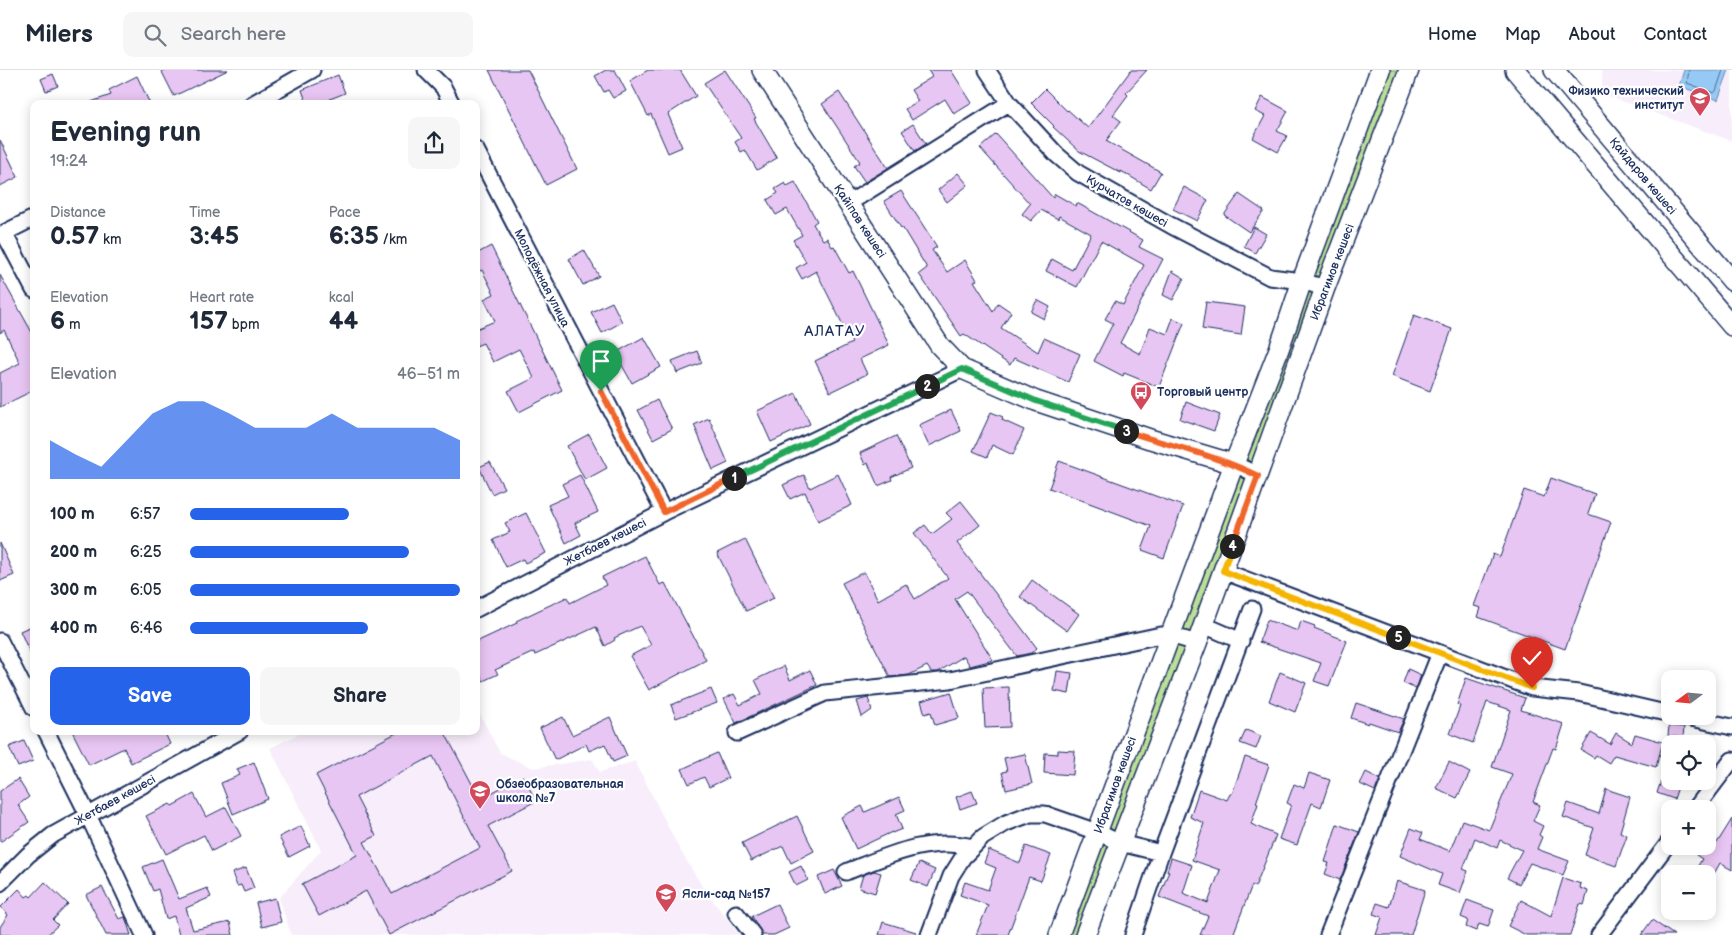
<!DOCTYPE html>
<meta charset="utf-8">
<style>
:root{--surface:#fff;--page:#f6f6f7;--text:#1f2937;--muted:#747a83;--line:#e0e1e3;--accent:#2563eb}
body{margin:0;font-family:"Balsamiq Sans",sans-serif;background:var(--page);color:var(--text);height:100vh;display:flex;flex-direction:column;font-size:19px;white-space:nowrap}
*{box-sizing:border-box;margin:0}
p{font-size:16px;color:var(--muted)}
.icon{flex:none;width:28px;height:28px;fill:none;stroke:currentColor;stroke-width:2;stroke-linecap:round;stroke-linejoin:round}
.map{position:relative;flex:1;overflow:hidden}
.panel{position:absolute;left:30px;top:30px;width:450px;height:635px;display:flex;flex-direction:column;background:var(--surface);border-radius:10px;box-shadow:0 2px 12px #0003}
.panel>*{flex:none}
.needle{width:32px;rotate:254deg}
.fabs{position:absolute;left:1661px;top:600px;display:grid;gap:10px}
.fabs a{display:grid;place-items:center;width:55px;height:55px;border-radius:10px;background:var(--surface);box-shadow:0 2px 12px #0003;font-size:25px}
.pin{position:absolute;display:grid;place-items:center;width:42px;height:42px;color:#fff;margin:-51px -21px;border-radius:50% 50% 50% 0;rotate:-45deg;box-shadow:0 0 5px #0007}
.pin .icon{rotate:45deg}
.km{position:absolute;width:25px;height:25px;margin:-12px;border-radius:50%;background:#222;color:#fff;font-size:14px;line-height:25px;text-align:center}
.round{display:grid;place-items:center;flex:none;width:52px;height:52px;border-radius:10px;background:var(--page)}
.headline{display:flex;align-items:center;justify-content:space-between;height:85px;padding:0 20px}
h1{font-size:28px;font-weight:800;line-height:38px}
.figures{display:grid;grid-template-columns:repeat(3,1fr);gap:8px;height:85px;padding:5px 20px}
.figures div{display:grid;align-content:center}
.figures b{font-size:25px;font-weight:800}
.figures small{font-size:14px;font-weight:400}
.figures p{font-size:14px}
.chart{height:140px;padding:10px 20px}
.chart p{display:flex;justify-content:space-between}
.chart svg{width:100%;height:90px;margin-top:5px;fill:var(--accent);opacity:.7}
.button{display:flex;gap:10px;margin-top:auto;padding:10px 20px}
.button a{flex:1;height:58px;border-radius:10px;background:var(--accent);color:#fff;font-size:20px;font-weight:800;line-height:58px;text-align:center}
.button a+a{background:var(--page);color:var(--text)}
ul{padding:0 20px;list-style:none;font-size:16px}
li{display:grid;grid-template-columns:80px 60px 1fr;align-items:center;height:38px}
li i{height:12px;border-radius:6px;background:var(--accent)}
header{display:flex;align-items:center;gap:30px;box-sizing:border-box;height:70px;padding:0 25px;background:var(--surface);border-bottom:1px solid var(--line)}
header strong{font-size:24px}
nav{display:flex;gap:28px;margin-inline-start:auto;font-size:18px}
.search{width:350px;height:45px;background:var(--page);display:flex;align-items:center;gap:12px;box-sizing:border-box;padding:0 18px;border-radius:10px;color:var(--muted);font-size:19px}
.map>svg:first-child{display:block}
.built{fill:#f8eefb}
.green{fill:#bbdf99;stroke:#6b877c}
.water{fill:#96c9f3;stroke:#658bb7}
.lines{fill:none;stroke-linecap:round;stroke-linejoin:round}
.shore{stroke:#4c6d9a;stroke-width:1}
.building{fill:#e8c6f3;stroke:#1b2f5e;fill-rule:evenodd}
.minor-casing{stroke:#1b2f5e;stroke-width:19}
.tertiary-casing{stroke:#1b2f5e;stroke-width:22}
.minor{stroke:#fff;stroke-width:15}
.tertiary{stroke:#fff;stroke-width:19}
.split-1-casing{stroke:#fff;stroke-width:10}
.split-2-casing{stroke:#fff;stroke-width:10}
.split-3-casing{stroke:#fff;stroke-width:10}
.split-4-casing{stroke:#fff;stroke-width:10}
.split-5-casing{stroke:#fff;stroke-width:10}
.split-6-casing{stroke:#fff;stroke-width:10}
.split-1{stroke:#f0652b;stroke-width:6}
.split-2{stroke:#22a559;stroke-width:6}
.split-3{stroke:#22a559;stroke-width:6}
.split-4{stroke:#f0652b;stroke-width:6}
.split-5{stroke:#f5b400;stroke-width:6}
.split-6{stroke:#f5b400;stroke-width:6}
.labels{text-anchor:middle;stroke-width:4.5;stroke-linejoin:round;paint-order:stroke}
.poi-label{font-size:12px;font-weight:bold;fill:#1b2f5e;stroke:#fff;text-anchor:start}
.street-label{font-size:12px;fill:#1b2f5e;stroke:#fff}
.quarter-label{font-size:15px;letter-spacing:1px;fill:#1b2f5e;stroke:#fff}
</style>
<header>
<strong>Milers</strong>
<div class="search"><svg class="icon" aria-label="search" viewBox="0 0 24 24"><circle cx="10" cy="10" r="6"/><path d="M15 15l6 6"/></svg>Search here</div>
<nav><a>Home</a><a>Map</a><a>About</a><a>Contact</a></nav>
</header>
<div class="map">
<svg width="1732" height="865" viewBox="0 0 1732 865">
<rect width="100%" height="100%" fill="#fff"/>
<filter id="ink" filterUnits="userSpaceOnUse"><feTurbulence type="fractalNoise" baseFrequency=".02" numOctaves="2"/><feDisplacementMap in="SourceGraphic" scale="10" xChannelSelector="R" yChannelSelector="G"/><feConvolveMatrix kernelMatrix="1 2 1 2 8 2 1 2 1" color-interpolation-filters="sRGB"/></filter>
<g filter="url(#ink)">
<path class="built" d="M1602,0H1732V71L1602,24Z
M476,637L500,683L533,698L592,689L600,702L635,691L679,778L705,821L740,865H291L279,828L321,780L270,678L304,661H476Z"/>
<path class="green" d="M1382,0H1401L1324,217L1305,210Z
M1304,213L1323,219L1256,402L1239,394Z
M1237,398L1256,407L1195,570L1176,564Z
M1174,568L1194,575L1084,865H1063Z"/>
<path class="water" d="M1684,0H1729L1718,30L1679,16Z"/>
<g class="lines">
<path class="shore" d="M1689,0L1687,13L1714,23L1716,21L1723,0"/>
</g>
<path class="building" d="M161,0H228L174,26Z
M489,0H528L577,99L546,115Z
M606,0H615L626,21L613,28L608,20L604,22L595,6Z
M648,0H680L696,26L668,44L682,77L668,83L651,44L648,46L630,11Z
M725,0L756,48L754,49L777,88L757,100L745,80L741,82L735,72L741,68L704,13Z
M928,0H951L972,33L954,44L945,29L912,50L905,39L918,31L911,20L932,7Z
M1131,0H1147L1126,23L1128,25L1113,45L1121,51L1106,71L1161,102L1151,119L1121,101V103L1079,81L1053,57L1054,56L1031,33L1045,19L1067,41L1068,40L1088,58Z
M53,4L58,16L46,21L41,9Z
M338,5L345,23L330,29L332,34H307L302,20Z
M137,6L150,34H91V32L111,25L109,20Z
M839,22L888,98L865,112L854,96L860,92L822,34Z
M1262,27L1288,41L1277,61L1287,66L1278,82L1253,68L1265,46L1255,41Z
M913,54L926,74L915,81L902,61Z
M996,64L1053,128L1055,124L1076,136L1077,133L1143,170L1139,177L1163,189L1120,273L1140,284L1150,257L1167,264L1173,248L1184,253L1159,317L1124,303L1123,306L1094,291L1113,253L1105,249L1115,231L1123,235L1144,195L1101,171L1077,217L1046,201L1052,189L1072,200L1091,164L1059,146L1058,149L1041,140L1031,151L1022,144L1030,134L980,78Z
M0,70L18,107L0,116Z
M958,103L968,115L947,132L938,120Z
M795,112L817,151L813,154L823,170L827,168L832,177L834,176L849,203L853,201L889,275L860,289L867,304L830,322L815,291L852,273L816,201L802,209L796,198L806,192L793,170L802,165L787,139L776,145L767,130L778,123L775,119L785,113L787,116Z
M1184,117L1208,130L1197,151L1173,139Z
M901,121L937,177L932,180L947,202L965,190L977,210L974,211L993,241L998,233L1011,242L1001,258L1038,282L1044,268L1080,284L1068,312L1014,288L1010,295L964,264L961,266L919,204L927,198L902,157L901,158L884,131Z
M1239,124L1264,141L1249,162L1224,145Z
M1254,157L1266,164L1255,183L1244,176Z
M491,176L562,320L519,342L508,321L534,308L519,279L493,292L483,273L476,276V259L495,251L484,229L494,224L482,200L476,203V184Z
M584,180L599,206L583,215L569,189Z
M1172,201L1184,208L1173,230L1163,225Z
M0,205L34,266V320L0,337V303L20,293L4,260L0,263Z
M1037,230L1050,237L1044,249L1031,242Z
M612,232L622,252L602,263L591,242Z
M1206,232L1245,237L1241,265L1202,259Z
M1414,245L1452,259L1430,321L1392,306Z
M644,267L661,297L632,313L615,283Z
M697,281L702,293L677,303L672,291Z
M796,323L810,354L771,372L757,341Z
M657,330L672,359L653,369L638,340Z
M1186,332L1220,345L1214,361L1180,349Z
M951,340L961,361L929,376L919,355Z
M991,342L1003,347L1002,350L1024,360L1013,385L992,375L987,387L973,381Z
M709,348L728,393L713,400L694,355Z
M589,364L607,398L585,410L567,376Z
M896,366L911,398L891,407L892,410L878,416L868,393L865,395L860,383Z
M1059,391L1183,436L1164,488L1142,480L1151,456L1049,418Z
M490,392L504,418L492,424L479,397Z
M838,404L852,435L818,451L805,422L790,429L783,415L804,405L810,418Z
M580,405L598,442L575,453L581,465L566,473L548,435L568,426L562,414Z
M1551,408L1595,424L1588,444L1611,452L1565,579L1478,547L1481,538L1474,536L1493,484L1500,487L1524,420L1544,427Z
M961,431L980,455L957,473L1037,578L1031,583L1017,586L967,521L955,529L993,590L970,596L964,586L938,602H931L927,596L909,605L890,607L842,513L864,502L878,530L906,514L915,529L948,508L914,463L925,455L932,464L952,449L946,443Z
M526,443L546,483L525,493L523,489L506,497L493,470L510,462L505,453Z
M745,469L774,528L746,541L717,483Z
M0,473L14,505L0,511Z
M645,486L660,515L665,513L706,590L649,620L630,586L651,575L640,556L614,568L615,570L605,576L596,557L535,585L534,582L495,600L498,604L483,611L476,595V572L517,553L516,551L567,527L570,533L606,515L602,507Z
M1032,510L1079,544L1067,561L1020,527Z
M1267,550L1298,561L1301,551L1315,556L1314,558L1347,571L1329,616L1314,611L1321,593L1259,572Z
M34,555V592L20,561Z
M784,596L790,610L810,600L817,615L736,653L724,629L734,624L740,635L762,624L755,610Z
M1408,599L1421,605L1416,619L1403,613Z
M1057,601L1072,603L1069,624L1054,621Z
M1280,602L1306,613L1295,642L1269,631Z
M1466,608L1525,628L1521,640L1564,654L1556,679L1553,678L1533,732L1540,735L1533,751L1543,756L1539,765L1542,767L1537,779L1569,791L1563,805L1530,793L1519,814L1507,808L1522,780L1500,770L1497,778L1475,768L1463,799L1468,801L1460,823L1438,815L1442,804L1400,786L1411,758L1423,763L1420,769L1450,781L1462,750L1489,760L1512,704L1492,697L1511,640L1487,632L1473,673L1450,664L1460,636L1457,635Z
M1009,617L1010,657L985,658L983,618Z
M711,619L717,633L676,648L671,635Z
M951,622L959,648L935,655L931,642L925,644L921,631Z
M868,628L872,640L862,647L857,631Z
M1356,633L1404,649L1398,662L1369,652L1368,654L1351,648Z
M563,647L572,665L610,647L627,686L613,692L605,674L589,681L586,674L555,690L540,658Z
M1669,656L1684,657L1683,668L1668,666Z
M1246,660L1261,666L1256,679L1240,673Z
M72,661H164L170,674L131,693L124,678L89,695Z
M400,661H444L480,729L523,706L536,731L488,756L512,801L389,865L366,821L319,846L302,814L357,785L316,705ZM433,686L480,778L392,824L364,772L376,766L356,727Z
M1591,663L1610,674L1616,663L1632,673L1635,664L1663,672L1656,697L1614,685L1609,693L1596,685L1594,688L1581,680Z
M24,671L33,691L18,697L9,677Z
M1058,680L1075,681L1073,705L1044,703L1045,683L1058,684Z
M717,683L728,708L709,717L704,707L689,714L682,699Z
M1025,684L1032,714L1006,720L1002,702L1007,701L1004,688Z
M1245,687L1269,695L1256,733L1258,734L1251,754L1276,765L1255,817L1252,815L1233,865H1200L1208,846L1159,827L1169,801H1167L1171,788L1192,795L1183,823L1208,833L1220,800L1192,790L1204,753L1190,747L1199,720L1227,730L1230,724H1232Z
M254,692L268,729L233,744L221,713L240,705L237,699Z
M1449,692L1470,703L1457,728L1436,718Z
M1366,702L1380,709L1375,721L1360,714Z
M1309,703L1330,710L1321,737L1312,733L1297,775L1279,769L1291,735L1287,733L1294,714L1304,718Z
M18,709L29,727L18,735L29,752L0,772V721Z
M1661,711L1678,717L1674,729L1657,723Z
M1606,719L1630,727L1620,762L1627,765L1616,796L1585,785L1594,758L1563,747L1568,733L1599,744Z
M972,721L977,733L960,739L956,727Z
M194,724L206,747L226,737L241,766L212,781L204,765L166,784L146,746L170,734L172,736Z
M899,727L905,740L896,744L902,759L892,763V762L856,779L841,747L862,736L865,742Z
M797,746L814,781L791,793L783,776L751,791L742,773Z
M1732,749V800L1720,793L1714,804H1693L1702,789L1696,785L1701,776H1708V767L1717,773Z
M1337,754L1359,762L1340,810L1325,804L1329,793L1325,792Z
M301,756L310,776L289,787L279,767Z
M1026,776L1051,785L1041,811L1029,807L1008,865H976L988,835L960,825L965,812L988,820L996,798L984,793L989,780L1020,793Z
M162,789L179,829L207,818L211,827L186,838L193,860L230,852L233,865H179L174,846L166,849L158,819L153,821L143,797Z
M919,793L935,800L928,817L911,810Z
M801,796L808,810L796,816L789,802Z
M246,798L254,818L244,822L241,815L237,816L232,803Z
M834,800L842,816L825,824L818,807Z
M874,801L881,803L875,823L859,818L863,805Z
M1563,808L1581,814L1580,818L1588,821L1584,835L1580,834L1570,865H1526L1508,856L1521,830L1551,846Z
M1397,811L1425,820L1411,865H1376L1382,847L1373,844L1377,833L1389,837Z
M45,812L68,834L53,850L58,855L47,865H0V857L8,845L1,837L19,819L26,827L29,825L31,827Z
M102,817L119,849L125,847L131,865H106L86,825Z
M275,828L281,852L262,857L256,833Z
M1467,830L1494,840L1488,857L1479,854L1476,861L1466,857L1468,850L1461,847Z
M777,834L789,858L774,865H762L752,846Z
M1652,850L1674,865H1641Z
M883,852L916,862L915,865H879Z"/>
<g class="lines">
<g class="minor-casing">
<path id="minor" d="M426,0L443,17L452,34
M987,0L1009,33L1057,85L1078,103L1172,156L1270,207L1302,211L1325,218
M252,34L312,0
M476,80L664,442
M849,133L1009,33
M4,163L34,220
M0,165L34,148
M1234,394L1258,405
M1223,501L1532,618L1579,623L1670,644
M476,539L664,442L962,299
M1204,555L1241,571
M0,571L34,638
M1682,646L1732,657
M46,661L88,745L144,865
M737,663L825,623L950,610L1161,565H1170L1197,573
M1695,739L1732,690
M846,802C887,786 928,766 973,777
M0,813L28,785L53,765L240,661
M736,843L753,865
M929,865L951,806L963,787L983,767L1006,753L1030,744H1045L1097,762L1120,773L1161,783
M1133,865L1161,783L1252,539
M1328,865L1440,583
M1599,865L1670,771"/>
</g>
<g class="tertiary-casing">
<path id="tertiary" d="M762,0L940,276L962,299L1036,331L1150,369L1234,394
M1515,0L1732,256
M1554,0L1732,211
M1059,865L1234,394L1279,279L1302,211L1380,0
M1085,865L1197,573L1325,218L1409,0"/>
</g>
<use href="#minor" class="minor"/>
<use href="#tertiary" class="tertiary"/>
</g>
</g>
<g class="lines" filter="url(#ink)">
<g class="split-1-casing">
<path id="split-1" d="M601,321L664,442L734,408"/>
</g>
<g class="split-2-casing">
<path id="split-2" d="M734,408L927,316"/>
</g>
<g class="split-3-casing">
<path id="split-3" d="M927,316L962,299L1036,331L1126,361"/>
</g>
<g class="split-4-casing">
<path id="split-4" d="M1126,361C1170,376 1216,385 1258,406L1232,476"/>
</g>
<g class="split-5-casing">
<path id="split-5" d="M1232,476L1223,501L1398,567"/>
</g>
<g class="split-6-casing">
<path id="split-6" d="M1398,567L1532,618"/>
</g>
<use href="#split-1" class="split-1"/>
<use href="#split-2" class="split-2"/>
<use href="#split-3" class="split-3"/>
<use href="#split-4" class="split-4"/>
<use href="#split-5" class="split-5"/>
<use href="#split-6" class="split-6"/>
</g>
<defs>
<g id="university-pin" transform="scale(1.125)"><path d="M0 17L-7.5 6A9.5 9.5 0 1 1 7.5 6Z" fill="#d1495b" stroke="#fff"/><path d="M0-5L7-2L0 1L-7-2ZM-4 1L0 2.5L4 1V4Q0 6-4 4Z" fill="#fff"/></g>
<g id="bus-pin" transform="scale(1.125)"><path d="M0 17L-7.5 6A9.5 9.5 0 1 1 7.5 6Z" fill="#d1495b" stroke="#fff"/><path d="M-5-6H5V4H4V6H2V4H-2V6H-4V4H-5ZM-3.5-4V0h7V-4ZM-3.5 1.2v1.5H-2V1.2ZM2 1.2v1.5H3.5V1.2Z" fill="#fff"/></g>
<g id="school-pin" transform="scale(1.125)"><path d="M0 17L-7.5 6A9.5 9.5 0 1 1 7.5 6Z" fill="#d1495b" stroke="#fff"/><path d="M0-5L7-2L0 1L-7-2ZM-4 1L0 2.5L4 1V4Q0 6-4 4Z" fill="#fff"/></g>
</defs>
<g fill-rule="evenodd">
<use href="#university-pin" x="1700" y="28"/>
<use href="#bus-pin" x="1141" y="322"/>
<use href="#school-pin" x="480" y="721"/>
<use href="#school-pin" x="666" y="824"/>
</g>
<g class="labels">
<g class="poi-label">
<text x="1684" y="25" text-anchor="end">Физико технический<tspan x="1684" dy="14">институт</tspan></text>
<text x="1157" y="326">Торговый центр</text>
<text x="496" y="718">Обзеобразовательная<tspan x="496" dy="14">школа №7</tspan></text>
<text x="682" y="828">Ясли-сад №157</text>
</g>
<g class="street-label">
<text transform="translate(1643 106) rotate(50)" y="4">Қайдаров көшесі</text>
<text transform="translate(1127 131) rotate(30)" y="4">Курчатов көшесі</text>
<text transform="translate(860 151) rotate(57)" y="4">Қайіпов көшесі</text>
<text transform="translate(1332 202) rotate(-69)" y="4">Ибрагимов көшесі</text>
<text transform="translate(542 208) rotate(63)" y="4">Молодёжная улица</text>
<text transform="translate(605 472) rotate(-27)" y="4">Жетбаев көшесі</text>
<text transform="translate(1115 715) rotate(-70)" y="4">Ибрагимов көшесі</text>
<text transform="translate(115 730) rotate(-29)" y="4">Жетбаев көшесі</text>
</g>
<g class="quarter-label">
<text x="835" y="266">АЛАТАУ</text>
</g>
</g>
</svg>
<div class="fabs">
<a><svg class="needle" viewBox="-14 -14 28 28"><path d="M0-13l5 13h-10z" fill="#e53935"/><path d="M0 13l5-13h-10z" fill="#747a83"/></svg></a>
<a><svg class="icon" aria-label="locate" viewBox="0 0 24 24"><circle cx="12" cy="12" r="6"/><path d="M12 2v4M12 18v4M2 12h4M18 12h4"/></svg></a>
<a>+</a>
<a>−</a>
</div>
<div class="pin" style="left:601px;top:321px;background:#1e9e55"><svg class="icon" aria-label="arrive" viewBox="0 0 24 24"><path d="M6 21V4h12l-3 4 3 4H6"/></svg></div>
<div class="pin" style="left:1532px;top:618px;background:#d93025"><svg class="icon" aria-label="check" viewBox="0 0 24 24"><path d="M5 12l5 5 9-10"/></svg></div>
<b class="km" style="left:734px;top:408px">1</b>
<b class="km" style="left:927px;top:316px">2</b>
<b class="km" style="left:1126px;top:361px">3</b>
<b class="km" style="left:1232px;top:476px">4</b>
<b class="km" style="left:1398px;top:567px">5</b>
<section class="panel">
<div class="headline"><div><h1>Evening run</h1><p>19:24</p></div><a class="round"><svg class="icon" aria-label="share" viewBox="0 0 24 24"><path d="M12 15V3M7 8l5-5 5 5M5 13v7h14v-7"/></svg></a></div>
<div class="figures">
<div><p>Distance</p><b>0.57<small> km</small></b></div>
<div><p>Time</p><b>3:45</b></div>
<div><p>Pace</p><b>6:35<small> /km</small></b></div>
</div>
<div class="figures">
<div><p>Elevation</p><b>6<small> m</small></b></div>
<div><p>Heart rate</p><b>157<small> bpm</small></b></div>
<div><p>kcal</p><b>44</b></div>
</div>
<div class="chart"><p><span>Elevation</span>46–51 m</p>
<svg viewBox="0 0 160 44" preserveAspectRatio="none"><path d="M0 44V25L10 32L20 38L30 25L40 12L50 6L60 6L70 12L80 19L90 19L100 19L110 12L120 19L130 19L140 19L150 19L160 25V44z"/></svg>
</div>
<ul>
<li><b>100 m</b>6:57<i style="width:59%"></i></li>
<li><b>200 m</b>6:25<i style="width:81%"></i></li>
<li><b>300 m</b>6:05<i style="width:100%"></i></li>
<li><b>400 m</b>6:46<i style="width:66%"></i></li>
</ul>
<div class="button"><a>Save</a><a>Share</a></div>
</section>
</div>
